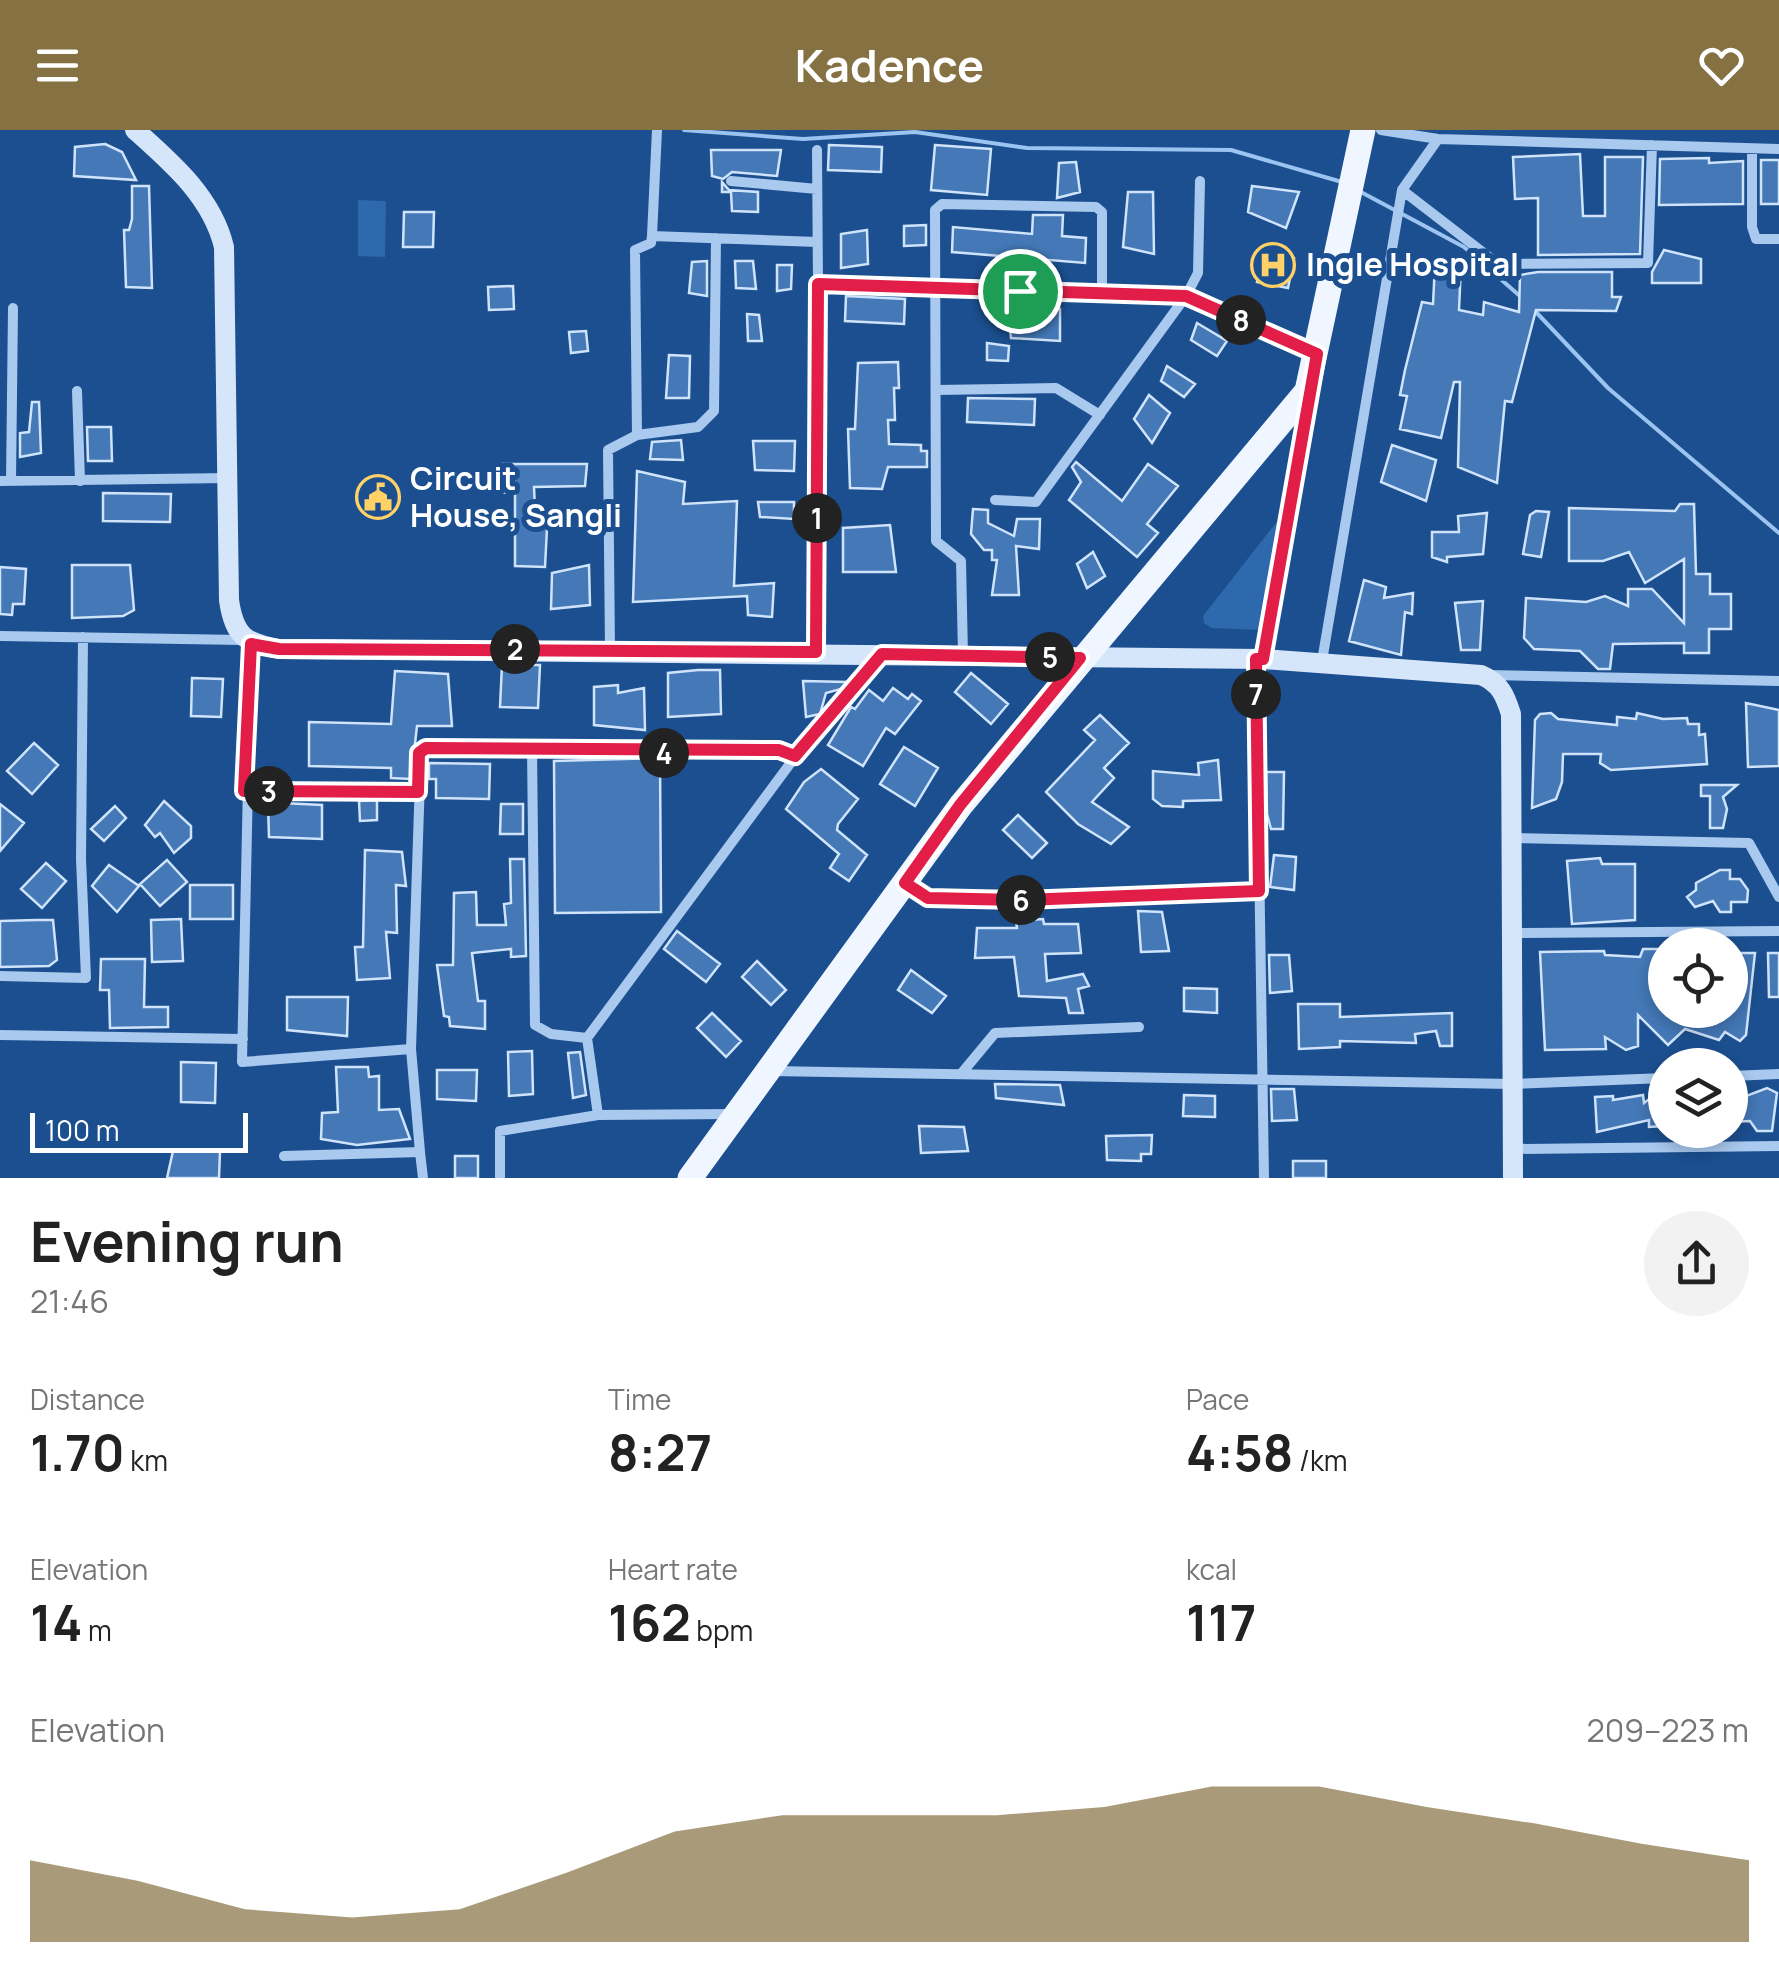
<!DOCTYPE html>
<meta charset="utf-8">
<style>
:root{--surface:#fff;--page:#f2f2f2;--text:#222;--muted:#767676;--accent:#857141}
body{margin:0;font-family:Manrope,sans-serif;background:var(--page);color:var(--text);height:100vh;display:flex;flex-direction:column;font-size:38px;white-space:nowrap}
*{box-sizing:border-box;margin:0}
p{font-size:32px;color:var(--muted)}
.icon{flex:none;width:55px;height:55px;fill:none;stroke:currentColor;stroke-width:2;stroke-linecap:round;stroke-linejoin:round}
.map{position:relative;height:1048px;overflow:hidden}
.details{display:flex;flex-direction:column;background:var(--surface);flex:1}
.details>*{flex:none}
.tools{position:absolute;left:1648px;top:798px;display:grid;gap:20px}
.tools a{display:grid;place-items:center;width:100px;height:100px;border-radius:50%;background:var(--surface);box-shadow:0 5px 15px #0003;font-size:50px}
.scale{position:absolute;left:30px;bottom:25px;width:218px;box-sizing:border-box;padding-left:10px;border:5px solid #fff;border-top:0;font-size:28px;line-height:35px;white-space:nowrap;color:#fff;-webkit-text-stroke:8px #1b4f8f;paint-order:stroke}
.pin{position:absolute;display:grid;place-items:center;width:85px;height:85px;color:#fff;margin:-42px;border:5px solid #fff;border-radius:50%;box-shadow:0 2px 10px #0007}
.km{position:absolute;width:50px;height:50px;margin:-25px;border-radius:50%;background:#222;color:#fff;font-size:28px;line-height:50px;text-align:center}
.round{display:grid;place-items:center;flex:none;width:105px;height:105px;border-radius:52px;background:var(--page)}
.overview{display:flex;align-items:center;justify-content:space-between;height:170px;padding:0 30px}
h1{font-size:55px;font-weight:700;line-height:75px}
.metrics{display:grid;grid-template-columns:repeat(3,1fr);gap:15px;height:170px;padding:10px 30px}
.metrics div{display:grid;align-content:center}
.metrics b{font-size:50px;font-weight:700}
.metrics small{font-size:28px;font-weight:400}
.metrics p{font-size:28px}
.chart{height:280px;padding:20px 30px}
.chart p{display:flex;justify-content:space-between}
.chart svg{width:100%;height:180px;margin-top:10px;fill:var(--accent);opacity:.7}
header{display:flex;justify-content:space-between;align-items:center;height:130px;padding:0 30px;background:var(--accent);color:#fff;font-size:45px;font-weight:700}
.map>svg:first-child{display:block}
.green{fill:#2e69ad}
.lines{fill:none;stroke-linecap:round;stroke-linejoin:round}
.stream{stroke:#9cc4f0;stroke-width:4}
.building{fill:#4478b7;stroke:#cfe3fa;stroke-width:2.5}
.street{stroke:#a9c9ee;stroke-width:10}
.secondary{stroke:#d6e6fa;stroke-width:20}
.primary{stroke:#f0f6ff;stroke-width:25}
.route-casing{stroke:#fff;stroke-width:20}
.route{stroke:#e11d48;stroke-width:12}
.labels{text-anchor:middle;stroke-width:10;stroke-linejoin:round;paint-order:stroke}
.poi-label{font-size:32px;font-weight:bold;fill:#fff;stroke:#1b4f8f;text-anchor:start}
</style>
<header><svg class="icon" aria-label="menu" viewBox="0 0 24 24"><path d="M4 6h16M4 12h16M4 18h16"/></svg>Kadence<svg class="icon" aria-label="heart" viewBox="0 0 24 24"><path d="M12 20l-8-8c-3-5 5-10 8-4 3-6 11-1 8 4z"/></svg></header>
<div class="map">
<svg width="1779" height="1048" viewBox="0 0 1779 1048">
<rect width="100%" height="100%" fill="#1b4f8f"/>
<path class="green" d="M358,70L386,71L385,127L358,126Z
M1293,371L1269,494L1262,500L1212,498L1204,493L1203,486Z"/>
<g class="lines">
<path class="stream" d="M684,0L803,9L915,2L1027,18L1231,20L1342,52
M1359,61L1464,117L1521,167
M1535,181L1608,258L1779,403"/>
</g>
<path class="building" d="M105,14L122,22L136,50L74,46L75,17Z
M829,15L882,17L881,42L828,40Z
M935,15L991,19L987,65L931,60Z
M711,20H781L777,46L732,42L723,49L712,46Z
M1580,24L1583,86H1605V27H1643L1640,124L1538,125V68L1515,69L1513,27Z
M1709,28V33L1743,31V74L1659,75L1660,29Z
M1761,30H1779V74H1761Z
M1076,32L1080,62L1057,68L1059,33Z
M722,52L729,60L758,62V82L732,81L731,62H722Z
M132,56H149L152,158L126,157L124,100H129L132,89Z
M1252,56L1299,62L1286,98L1248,82Z
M1128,62H1153L1154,124L1123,117Z
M404,82H434L433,117H403Z
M1033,85H1063L1062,106L1086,108L1085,133L952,122L953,97L1032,104Z
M926,95V115L904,116V96Z
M867,100L868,134L841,138V104Z
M1664,120L1701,129V153H1652V142Z
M1263,122L1294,128L1288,158L1257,152Z
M707,131V166L689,163L692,132Z
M735,131H753L756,159L736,158Z
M1435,134L1461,135L1459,180L1483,185L1484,172L1519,182L1520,145L1538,142H1612V167H1621L1616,181L1536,180L1512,272L1505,271L1497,353L1458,337L1460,252H1454L1441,308L1400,299L1407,266L1400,265L1405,240L1422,172L1433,174Z
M777,135H792L791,159L777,161Z
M513,156L514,179L489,180L488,157Z
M846,166L905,169L904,194L845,191Z
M1007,172L1025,175V182L1060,179V211L1011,208Z
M747,184L759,185L762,211H748Z
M1197,193L1227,211L1217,226L1191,210Z
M586,201L588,221L571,223L569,202Z
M987,213L1009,216L1008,231L987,230Z
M669,225L690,226L689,268H666Z
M898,232L899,258H894L895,290H888L889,314L921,315V321H927V337H888L882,359L850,358L848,299H855L858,233Z
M1167,236L1195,254L1184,267L1161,251Z
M1149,265L1170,283L1152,313L1134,289Z
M968,268L1035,269L1034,295L967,292Z
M32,272H39L41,323L20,327V303L29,302Z
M87,297H111L112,331H88Z
M681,310L683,330L650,329L652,312Z
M753,311H795L794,341L755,340Z
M1392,315L1436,330L1426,371L1381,352Z
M1076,332L1122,371L1148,334L1178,356L1147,394L1158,403L1137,427L1069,370L1081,352L1072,337Z
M496,334H587L585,356L534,357L535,379H548L545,437L515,436V362L495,363Z
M637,341L685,352L683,374L737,371L734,456L774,453L772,487L748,485L747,466L633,472Z
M103,363L171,364L170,392L103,391Z
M758,372H794V389L760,387Z
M1680,374H1694L1696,444H1710V464H1731V499H1709V523H1684V513L1613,514L1610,539H1598L1580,521L1534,519L1524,508L1526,468L1586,472L1605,466L1628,476V459H1652L1684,493V429L1645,453L1629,422L1603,431H1569V378L1675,381Z
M973,379L988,380V393L1014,406L1017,389H1040L1039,419L1016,416L1019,465H992L997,430H992V420H984L971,404Z
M1536,381L1549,382L1541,427L1523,424L1530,385Z
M1487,383L1483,424L1447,427V432L1432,427V402H1459L1458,386Z
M890,395L896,442H843V398Z
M1093,422L1105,446L1087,458L1077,434Z
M72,435H130L134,480L123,486L72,488Z
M589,435L590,475L551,479L552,443Z
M0,437L26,439L24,474H13L12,485L0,484Z
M1364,450L1386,457L1384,468L1413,463L1412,484L1405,482L1401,525L1349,511Z
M1483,471L1480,520H1461L1455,473Z
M502,535H540L538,578L500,577Z
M698,540H720L721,584L668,587V543Z
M395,541L448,544L452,596H417L411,649L391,648V638L309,636V592L391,594Z
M971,543L1008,574L991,594L955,562Z
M192,548L223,549L221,587L191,586Z
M803,551L847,552L841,559L826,563L820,584L806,587Z
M618,555V563L644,558L645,600L594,595V557Z
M893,558L908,569L912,564L921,571L895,604L886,598L863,636L828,615L851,577L855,579L869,560L883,571Z
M1746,573L1779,580V636L1748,637Z
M1551,583L1558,589L1617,595V587L1636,589L1637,583L1663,589L1687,588L1688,594H1699V605L1705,604L1707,634L1611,640L1600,633L1601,624H1563L1562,652L1556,669L1532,678L1535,590L1540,584Z
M1100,585L1129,613L1104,638L1114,648L1092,672L1129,697L1111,714L1078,694L1046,662L1095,610L1084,600Z
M34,613L58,635L32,664L7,641Z
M904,617L938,638L915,676L880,654Z
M660,628L661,782L555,783L554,631Z
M1218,630L1221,670L1183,671V677L1162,676L1153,669V641L1199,645L1198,633Z
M429,633L490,634L489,669L436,668V649H429Z
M821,639L858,669L838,694L837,700L867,725L849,751L830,738L839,724L786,679L804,652Z
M1266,642H1284L1283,699H1271L1267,684Z
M1701,655H1737L1723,667L1727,679L1723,698H1710V666H1701Z
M377,670V690L360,691L359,671Z
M164,671L191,696V708L174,723L160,703L155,707L145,695Z
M282,673L322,675V709L269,707L268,674Z
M0,674L24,693L0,721Z
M501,674H523V704H500Z
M115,676L126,688L104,711L91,699Z
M1018,685L1047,713L1032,728L1003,700Z
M365,720L402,722L406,756L396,755L397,803L386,802L390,848L357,850L355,817H363Z
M1274,725L1296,727L1294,760L1270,757Z
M1600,728L1602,734H1635V790L1572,794L1567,731Z
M510,729H524L526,826L511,827V819L472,823L478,871H485V899L450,896L449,887L444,886L437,835H453L454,763L476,762L477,795H506L504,774L511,773Z
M167,730L187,752L160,776L140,754Z
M46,733L66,751L42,778L21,759Z
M109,735L139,756L117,782L92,756Z
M1720,740H1730V749H1740L1748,760L1747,772H1731V782H1720L1713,771L1695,777L1687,767L1696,760V753Z
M190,755H233V789H190Z
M1138,781L1162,782L1169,821L1141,822Z
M181,789L183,831L152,832L151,790Z
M1043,789L1044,794H1078L1081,823L1045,824L1047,851L1083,844L1089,856L1078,859L1083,883H1069L1066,868L1019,866L1014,827L975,828L977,798H1017L1016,791Z
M37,790H53L57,830L49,836L0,837V791Z
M677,801L720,834L706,852L664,819Z
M1643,819H1662L1665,880H1730V823H1755L1746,905L1740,911L1725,902L1719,910L1685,899L1668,915L1638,885V916L1626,920L1605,907L1606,919L1545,920L1540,822L1604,821L1605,825L1640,827Z
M1768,823H1779V867H1769Z
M1269,825H1289L1292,861L1270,863Z
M101,829H145L144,877H168V897L110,898L109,860H100Z
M757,831L786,860L771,875L742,847Z
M911,840L946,866L932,883L898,860Z
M1184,858L1217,859V883L1184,881Z
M287,867H348L347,906L287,900Z
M1298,874H1340V887L1452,883V916H1440L1436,901L1415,904L1416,913L1340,911V917L1299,919Z
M712,883L741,911L726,927L697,898Z
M532,921L533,964L509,966L508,922Z
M580,922L586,965L573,968L568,923Z
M181,932L216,933L215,973L181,972Z
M336,937H368L369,947L379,946V980L399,979L410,1009L357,1015L321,1009L322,983L338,982Z
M437,940H477L476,971L437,969Z
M995,954L1060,955L1064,975L996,968Z
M1665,957V996L1649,997V990L1597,1002L1595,967L1613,966V970L1643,965L1644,973Z
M1767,958L1777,963L1772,1001H1757L1750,991L1730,992V972Z
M1271,959H1294L1297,990L1272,991Z
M1184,965L1215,966V987L1183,986Z
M919,996L964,997L968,1021L921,1023Z
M1152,1005L1151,1024H1141V1031L1107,1030L1106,1006Z
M173,1021H220L219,1048H167Z
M455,1026H478V1048H455Z
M1293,1031H1326V1048H1293Z"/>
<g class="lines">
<path class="street" d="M1381,0L1438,9L1779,19
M1752,19V97L1756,109H1779
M817,20L818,154
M731,51L817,59
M1402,60L1498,134L1648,133L1652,15
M652,106L817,112
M936,260L1056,258L1100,285
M77,261L80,351
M637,305L698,297L714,281L716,108
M0,351L229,348
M11,351L13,178
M995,370L1036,372L1186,166L1198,143L1200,51
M0,506L242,510
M251,514L242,932L411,919L420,1022L284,1026
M610,519L608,320L637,305L635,120L651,113L652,106L657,0
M816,522L818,154L1186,166L1316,223
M963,526L961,431L936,411L935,80L942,74L1096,77L1102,82V163
M1263,529L1305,271
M1256,530L1264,1048
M1322,531L1402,60L1438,9
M1487,545L1779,551
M532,617L535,895L551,904L587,908
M245,661L418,662
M1511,708L1749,713L1779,767
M905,753L928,767L1023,770L1259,761
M1512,803L1779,801
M0,846L86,848L81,729L83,507
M0,905L243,909
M411,919L421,619L779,620L795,627
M771,941L1512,954L1665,948
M961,944L995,903L1139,897
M1730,946L1779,944
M734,984L598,985L587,908L795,627L882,524
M1513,1019L1779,1016
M420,1022L423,1048
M500,1048V1001L598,985"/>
<path class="secondary" d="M135,0C172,33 212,67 224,117L229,470C234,506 245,513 279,519L1263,529L1481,545C1500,553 1505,565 1511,584L1513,1048"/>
<path class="primary" d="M690,1048L961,675L1307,261L1363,0"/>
</g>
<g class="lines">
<g class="route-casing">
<path id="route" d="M818,154L1186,166L1317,224L1263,529H1256L1259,761L1023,770L928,768L905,753L960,675L1080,528L882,524L795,626L779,620L426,618L419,623L418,662L244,661L251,514L279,519L816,522Z"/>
</g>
<use href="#route" class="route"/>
</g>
<defs>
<g id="hospital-ring" transform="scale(2.25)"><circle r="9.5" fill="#1b4f8f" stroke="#ffd166" stroke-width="1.5"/><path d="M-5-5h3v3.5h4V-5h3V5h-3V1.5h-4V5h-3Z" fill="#ffd166"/></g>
<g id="civic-ring" transform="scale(2.25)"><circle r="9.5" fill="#1b4f8f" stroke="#ffd166" stroke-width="1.5"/><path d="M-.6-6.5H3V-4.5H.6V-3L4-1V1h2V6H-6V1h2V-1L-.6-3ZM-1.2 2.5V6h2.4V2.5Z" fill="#ffd166"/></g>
</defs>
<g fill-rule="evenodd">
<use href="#hospital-ring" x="1273" y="135"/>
<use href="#civic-ring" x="378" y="367"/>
</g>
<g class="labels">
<g class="poi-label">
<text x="1306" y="146">Ingle Hospital</text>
<text x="410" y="360">Circuit<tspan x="410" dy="37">House, Sangli</tspan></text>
</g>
</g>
</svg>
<div class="tools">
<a><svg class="icon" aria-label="locate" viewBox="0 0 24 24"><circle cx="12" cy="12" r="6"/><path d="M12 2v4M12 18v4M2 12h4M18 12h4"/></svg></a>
<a><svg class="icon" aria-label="layers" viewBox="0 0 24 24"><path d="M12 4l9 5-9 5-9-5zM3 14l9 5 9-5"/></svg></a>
</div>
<div class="scale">100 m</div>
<div class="pin" style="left:1020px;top:161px;background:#1e9e55"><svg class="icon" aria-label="arrive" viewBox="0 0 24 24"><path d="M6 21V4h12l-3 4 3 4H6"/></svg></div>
<b class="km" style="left:817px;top:388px">1</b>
<b class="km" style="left:515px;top:519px">2</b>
<b class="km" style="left:269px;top:661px">3</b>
<b class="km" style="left:664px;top:623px">4</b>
<b class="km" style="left:1050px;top:527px">5</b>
<b class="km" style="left:1021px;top:770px">6</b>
<b class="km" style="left:1256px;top:564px">7</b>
<b class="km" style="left:1241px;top:190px">8</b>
</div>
<section class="details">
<div class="overview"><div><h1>Evening run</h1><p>21:46</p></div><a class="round"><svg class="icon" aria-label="share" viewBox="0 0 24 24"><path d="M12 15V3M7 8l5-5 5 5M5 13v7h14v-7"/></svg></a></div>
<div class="metrics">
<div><p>Distance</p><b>1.70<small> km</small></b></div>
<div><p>Time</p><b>8:27</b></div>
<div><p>Pace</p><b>4:58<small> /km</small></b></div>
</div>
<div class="metrics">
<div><p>Elevation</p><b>14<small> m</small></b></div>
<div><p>Heart rate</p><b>162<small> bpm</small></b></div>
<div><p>kcal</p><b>117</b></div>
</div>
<div class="chart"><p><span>Elevation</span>209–223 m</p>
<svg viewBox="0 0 160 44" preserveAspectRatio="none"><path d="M0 44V24L10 29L20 36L30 38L40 36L50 27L60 17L70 13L80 13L90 13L100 11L110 6L120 6L130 11L140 15L150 20L160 24V44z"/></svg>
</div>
</section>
